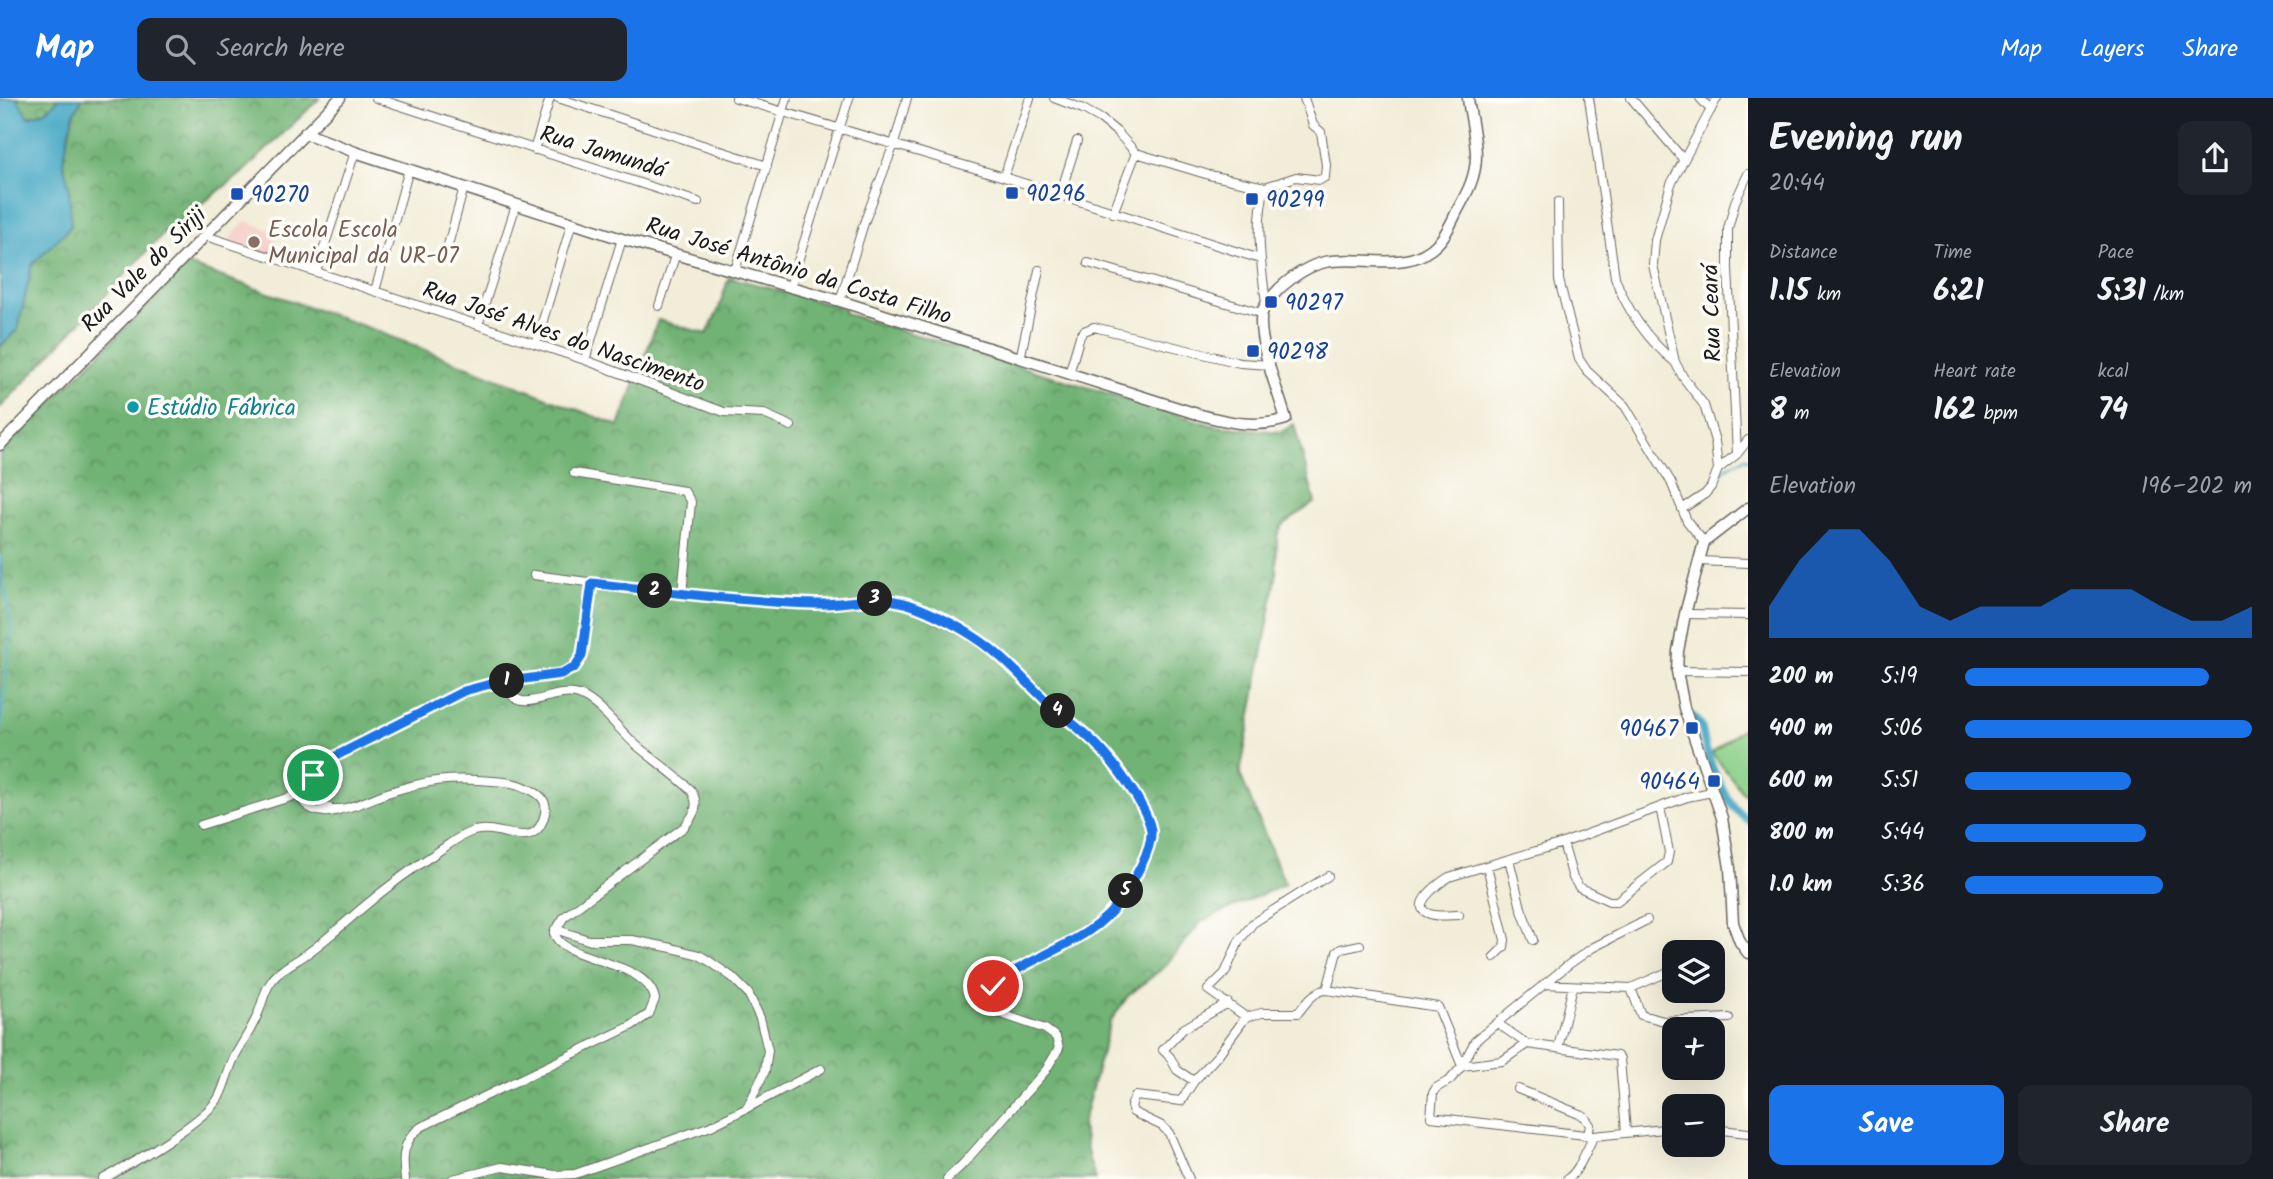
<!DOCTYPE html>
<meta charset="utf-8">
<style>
:root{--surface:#171b24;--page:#20242c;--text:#f1f3f6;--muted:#9ea1a6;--accent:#1a73e8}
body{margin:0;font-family:Kalam,sans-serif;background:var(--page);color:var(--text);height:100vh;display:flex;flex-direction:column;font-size:26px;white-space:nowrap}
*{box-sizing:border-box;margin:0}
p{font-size:23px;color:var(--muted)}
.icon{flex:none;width:38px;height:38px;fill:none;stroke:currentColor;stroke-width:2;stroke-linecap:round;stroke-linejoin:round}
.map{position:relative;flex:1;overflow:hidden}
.sheet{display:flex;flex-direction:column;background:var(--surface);width:525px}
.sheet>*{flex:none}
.fabs{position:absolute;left:1662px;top:842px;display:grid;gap:14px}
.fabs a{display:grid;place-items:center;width:63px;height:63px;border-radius:14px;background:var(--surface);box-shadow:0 7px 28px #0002;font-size:35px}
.pin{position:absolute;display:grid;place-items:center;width:60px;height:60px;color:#fff;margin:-30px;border:4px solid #fff;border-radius:50%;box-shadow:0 2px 7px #0007}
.km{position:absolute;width:35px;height:35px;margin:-18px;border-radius:50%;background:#222;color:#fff;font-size:19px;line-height:35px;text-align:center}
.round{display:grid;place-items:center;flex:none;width:74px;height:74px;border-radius:14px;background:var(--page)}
.overview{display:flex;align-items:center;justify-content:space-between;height:119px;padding:0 21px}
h1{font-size:38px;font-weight:800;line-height:52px}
.metrics{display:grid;grid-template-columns:repeat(3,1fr);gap:10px;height:119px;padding:7px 21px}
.metrics div{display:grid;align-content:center}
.metrics b{font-size:30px;font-weight:800}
.metrics small{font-size:19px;font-weight:400}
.metrics p{font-size:19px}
.chart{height:196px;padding:14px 21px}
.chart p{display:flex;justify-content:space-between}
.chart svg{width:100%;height:126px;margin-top:7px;fill:var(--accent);opacity:.7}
.primary-button{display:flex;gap:14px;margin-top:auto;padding:14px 21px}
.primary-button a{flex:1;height:80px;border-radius:14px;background:var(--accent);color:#fff;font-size:28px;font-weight:800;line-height:80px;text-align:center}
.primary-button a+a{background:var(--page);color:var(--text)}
ul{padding:0 21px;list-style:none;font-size:23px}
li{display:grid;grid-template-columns:112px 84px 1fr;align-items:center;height:52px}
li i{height:18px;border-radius:9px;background:var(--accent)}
header{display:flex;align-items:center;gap:42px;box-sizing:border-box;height:98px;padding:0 35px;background:var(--accent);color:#fff}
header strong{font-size:33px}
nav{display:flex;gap:38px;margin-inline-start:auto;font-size:24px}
.search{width:490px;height:63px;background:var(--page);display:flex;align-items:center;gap:18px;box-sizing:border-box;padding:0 24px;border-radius:14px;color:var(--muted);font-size:26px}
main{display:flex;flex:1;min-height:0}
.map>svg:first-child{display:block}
.built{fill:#f7d0cb}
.grass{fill:#8cd089;stroke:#547652;stroke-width:2}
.forest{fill:url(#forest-crowns);stroke:#466748;stroke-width:2}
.water{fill:#45a7c4;stroke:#306270;stroke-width:2}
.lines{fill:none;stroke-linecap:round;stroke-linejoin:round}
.stream{stroke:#45a7c4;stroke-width:2.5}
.canal{stroke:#45a7c4;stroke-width:8}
.street-casing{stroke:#67655e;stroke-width:10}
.secondary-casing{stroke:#67655e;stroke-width:13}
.street{stroke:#fff;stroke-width:8}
.secondary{stroke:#fff;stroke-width:10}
.route-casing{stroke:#fff;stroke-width:14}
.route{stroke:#1a73e8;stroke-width:9}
.transit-dot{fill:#1a4fb4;stroke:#fdfcf7;stroke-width:2.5}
.education-dot{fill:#8d6e63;stroke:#fdfcf7;stroke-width:2.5}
.culture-dot{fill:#0f9aa8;stroke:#fdfcf7;stroke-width:2.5}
.labels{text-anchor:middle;stroke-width:7;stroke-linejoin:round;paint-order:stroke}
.street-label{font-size:23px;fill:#1c1c1c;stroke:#fdfcf7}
.transit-label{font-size:23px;fill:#164399;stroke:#fdfcf7;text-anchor:start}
.education-label{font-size:23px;fill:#785e54;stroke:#fdfcf7;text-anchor:start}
.culture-label{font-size:23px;fill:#0d838f;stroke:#fdfcf7;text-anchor:start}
</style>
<header>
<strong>Map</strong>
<div class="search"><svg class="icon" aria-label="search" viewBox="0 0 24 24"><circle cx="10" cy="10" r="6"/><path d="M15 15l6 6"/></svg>Search here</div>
<nav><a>Map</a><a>Layers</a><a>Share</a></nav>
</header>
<main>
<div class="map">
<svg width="1748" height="1081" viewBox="0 0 1748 1081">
<defs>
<pattern id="forest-crowns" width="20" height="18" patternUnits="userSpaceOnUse" patternTransform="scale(1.75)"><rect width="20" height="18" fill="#71b275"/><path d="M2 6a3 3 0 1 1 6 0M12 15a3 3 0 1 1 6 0" fill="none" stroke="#5c905f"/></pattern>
</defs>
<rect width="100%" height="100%" fill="#fdfcf7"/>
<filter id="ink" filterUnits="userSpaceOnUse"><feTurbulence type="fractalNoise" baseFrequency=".0143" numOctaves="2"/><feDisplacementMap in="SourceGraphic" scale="14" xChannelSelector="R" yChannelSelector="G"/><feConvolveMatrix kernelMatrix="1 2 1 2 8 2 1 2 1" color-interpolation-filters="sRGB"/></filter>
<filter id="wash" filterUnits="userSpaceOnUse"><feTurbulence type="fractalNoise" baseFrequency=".00686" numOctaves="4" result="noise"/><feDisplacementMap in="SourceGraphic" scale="28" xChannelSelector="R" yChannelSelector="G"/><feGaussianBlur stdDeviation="1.57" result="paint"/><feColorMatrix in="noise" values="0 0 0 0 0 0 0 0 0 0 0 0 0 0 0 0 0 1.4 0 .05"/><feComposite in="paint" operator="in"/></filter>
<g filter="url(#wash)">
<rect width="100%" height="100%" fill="#f2edd8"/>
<path class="built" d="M246,123L276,135L274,160L229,141Z"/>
<path class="grass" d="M1748,626V693L1744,696L1712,655Z"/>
<path class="forest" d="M0,0H320L241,76L165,134L0,310Z
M188,167L369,230L619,328L658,222L707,236L718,213L729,179L845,210L844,215L1215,328L1282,334L1294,326L1315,404L1282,427L1277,438L1276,481L1240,676L1285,786L1202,823L1164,869L1128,898L1110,924L1082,1027L1089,1062L1096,1081H0V355Z"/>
<path class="water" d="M2,0H17L28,19L46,13L60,0H82L73,18L63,63L69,89L71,128L32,167L18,231L0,249V1Z"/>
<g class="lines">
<path class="stream" d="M1719,377L1728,369L1746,360L1748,361
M0,458L11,530L0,634"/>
<path class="canal" d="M1691,617C1706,629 1701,634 1706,651C1713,675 1727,708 1748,722"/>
</g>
</g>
<g filter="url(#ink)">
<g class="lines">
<g class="street-casing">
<path id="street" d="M376,0L698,104
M558,0L767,68
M736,0L1004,79L1260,161
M1054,0L1083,11L1101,21L1117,34L1136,55L1209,77L1265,89
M1589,0L1615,179C1625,210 1649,244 1675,264
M1631,0L1683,61
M1700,0L1711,12
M1717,0L1671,86L1655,142L1653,167L1675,264L1683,279L1704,307L1715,343L1718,371
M534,52L550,0
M1004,79L1030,0
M1265,89L1296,79L1320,82L1325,79L1326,67L1321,34L1313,27L1304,0
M1265,89C1255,126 1261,167 1266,205
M1060,97L1077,43
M1558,104L1559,182L1579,261L1587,273L1625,308L1671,384L1687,423L1704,444
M1113,115L1136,55
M206,138L585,262L724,314L764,316L791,328
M448,147L464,89
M1088,165L1261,215
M735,173L787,0
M316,174L355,54
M790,189L849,0
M375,193L409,71
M840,203L864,125L894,46L907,0
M659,208L675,158
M478,227L516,107
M536,246L572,124
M1020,261L1039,172
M585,262L622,141
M1069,276L1080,238L1084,233L1094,229L1240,265L1270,267
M1737,356L1728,170V131L1735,104L1748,76
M574,375L684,393L691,404L682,496
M1682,411L1705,396L1711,389L1718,371L1737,356L1748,342
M1698,463L1748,465
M534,477L718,501L815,506L862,501L887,502L909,506L979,542L1088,638L1128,685L1148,720L1152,735L1149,750L1122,800L1111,814L1079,839L1007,877L993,888L988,899V905L993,913L1045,931L1056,939L1059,950L1046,972L963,1066L947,1081
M1685,516L1748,517
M1677,573L1748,574
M320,665C282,676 298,725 339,712
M201,727L300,696
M1563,745L1573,780L1579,789L1609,803H1617L1667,764L1669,754L1660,709
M1509,761L1521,810L1533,842
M1487,768L1505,842L1504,849L1494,859
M1459,817C1450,817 1438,819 1430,816C1406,809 1441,784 1449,779L1563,745L1687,699L1712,694
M1544,886L1631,890L1641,917L1664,923L1729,920
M1631,890L1675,871
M1327,892L1337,854L1341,851L1360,847
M1246,919L1208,892L1225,875L1239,843L1253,825L1328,778
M1497,925L1527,946L1617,958L1620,961L1626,1034
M1558,950L1573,888
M1194,983L1177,972L1170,959L1163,952L1183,931L1228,905
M1518,991L1584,1018L1590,1027L1588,1038
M747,1010L821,971
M1713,1031L1748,1035
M1594,1038L1431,1019L1433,995L1436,990L1450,982L1462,968L1475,943L1568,867L1592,850L1647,822
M103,1081C128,1068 207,1022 219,999C225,987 228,973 234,960C242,944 253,930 259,913C263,903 264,893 271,884C279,871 296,864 308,855C327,841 344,826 361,811C387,789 414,769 442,751C452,744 462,736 474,733C500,725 536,757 545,715C548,702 539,696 529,691C518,685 506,684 493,683C450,679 426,682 384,696C373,700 351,711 339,711C313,713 307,683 320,665L464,593L494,585L561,576L574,570L582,558L592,485
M405,1081C402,1059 402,1043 421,1029L631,928L649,916L655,901C646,860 563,865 554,835L564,819L684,729C695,716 700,707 691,692C674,676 654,662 636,647C620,633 599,604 579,597C549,588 519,624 504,584
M453,1081L502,1069L555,1077L575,1076L711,1028L747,1010L765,973L768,952L760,920L748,895L732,879L709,863L699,857L672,850L632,842H588L555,831
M1189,1081L1169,1035L1162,1028L1133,1014L1131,1008L1135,998L1181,1003L1194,983L1218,957L1246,919L1262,915H1298C1305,906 1314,892 1327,892L1438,909L1462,968L1502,963L1527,946
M1567,1081C1579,1074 1586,1052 1594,1038L1675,1030"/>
</g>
<g class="secondary-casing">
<path id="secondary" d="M305,35L355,54L622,141L840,203L1197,316C1227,324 1256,331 1286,321C1278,293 1260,250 1261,222C1261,209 1271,200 1279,191C1292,179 1307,168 1325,164C1362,156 1408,177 1438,145C1446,137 1452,124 1457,113C1467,95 1476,79 1476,58C1476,39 1470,19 1468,0
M0,347L340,0
M1748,410L1704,444L1685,516L1678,553L1677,573L1684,610L1722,720L1730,770L1733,825L1740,844L1748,855"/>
</g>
<use href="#street" class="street"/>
<use href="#secondary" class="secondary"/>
</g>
</g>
<g class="lines" filter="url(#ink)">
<g class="route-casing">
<path id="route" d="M313,677L320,666L464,593L494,585L561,576L574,570L582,558L592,485C666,494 739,503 814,506C846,507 875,496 908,506C930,513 960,529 979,542C1004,559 1024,582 1046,603C1059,615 1073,625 1086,637C1106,654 1122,676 1136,698C1142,709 1149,719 1151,732C1153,750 1133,784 1123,799C1092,846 1033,855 993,888"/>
</g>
<use href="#route" class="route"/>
</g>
<g class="transit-dot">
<rect x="1005" y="88" width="14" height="14" rx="3.5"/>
<rect x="230" y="89" width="14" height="14" rx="3.5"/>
<rect x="1245" y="94" width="14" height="14" rx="3.5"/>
<rect x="1264" y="197" width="14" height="14" rx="3.5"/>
<rect x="1246" y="246" width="14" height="14" rx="3.5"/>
<rect x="1685" y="623" width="14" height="14" rx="3.5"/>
<rect x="1707" y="676" width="14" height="14" rx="3.5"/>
</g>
<circle class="education-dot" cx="254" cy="144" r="7"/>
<circle class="culture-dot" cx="133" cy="309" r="7"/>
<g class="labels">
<g class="street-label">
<text transform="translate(603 53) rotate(17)" y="8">Rua Jamundá</text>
<text transform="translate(143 171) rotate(-45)" y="8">Rua Vale do Siriji</text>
<text transform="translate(799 172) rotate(17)" y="8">Rua José Antônio da Costa Filho</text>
<text transform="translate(1711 215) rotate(-92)" y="8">Rua Ceará</text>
<text transform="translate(564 238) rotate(19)" y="8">Rua José Alves do Nascimento</text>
</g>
<g class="transit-label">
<text x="1026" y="103">90296</text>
<text x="251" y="104">90270</text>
<text x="1266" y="109">90299</text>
<text x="1285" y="212">90297</text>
<text x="1267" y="261">90298</text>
<text x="1678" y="638" text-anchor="end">90467</text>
<text x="1700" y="691" text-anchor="end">90464</text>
</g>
<g class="education-label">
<text x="268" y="139">Escola Escola<tspan x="268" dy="26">Municipal da UR-07</tspan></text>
</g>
<g class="culture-label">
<text x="147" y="317">Estúdio Fábrica</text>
</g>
</g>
</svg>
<div class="fabs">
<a><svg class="icon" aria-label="layers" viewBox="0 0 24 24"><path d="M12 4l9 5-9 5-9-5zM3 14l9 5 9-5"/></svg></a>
<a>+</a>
<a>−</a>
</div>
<div class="pin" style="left:313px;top:677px;background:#1e9e55"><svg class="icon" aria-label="arrive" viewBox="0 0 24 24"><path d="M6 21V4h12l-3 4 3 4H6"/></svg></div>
<div class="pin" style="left:993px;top:888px;background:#d93025"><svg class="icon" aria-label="check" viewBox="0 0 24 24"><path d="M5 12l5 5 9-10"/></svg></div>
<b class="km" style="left:507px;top:583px">1</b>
<b class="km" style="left:655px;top:493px">2</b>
<b class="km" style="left:875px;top:501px">3</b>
<b class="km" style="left:1058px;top:613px">4</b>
<b class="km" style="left:1126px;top:793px">5</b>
</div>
<section class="sheet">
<div class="overview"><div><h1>Evening run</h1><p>20:44</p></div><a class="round"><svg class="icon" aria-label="share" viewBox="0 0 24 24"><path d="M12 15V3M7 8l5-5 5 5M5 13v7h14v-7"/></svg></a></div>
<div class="metrics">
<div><p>Distance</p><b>1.15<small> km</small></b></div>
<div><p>Time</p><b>6:21</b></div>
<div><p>Pace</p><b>5:31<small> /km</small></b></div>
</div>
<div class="metrics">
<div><p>Elevation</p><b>8<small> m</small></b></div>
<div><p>Heart rate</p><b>162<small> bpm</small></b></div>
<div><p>kcal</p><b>74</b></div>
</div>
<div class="chart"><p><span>Elevation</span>196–202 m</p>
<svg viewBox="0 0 160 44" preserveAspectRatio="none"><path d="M0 44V33L10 17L20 6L30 6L40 17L50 33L60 38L70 33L80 33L90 33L100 27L110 27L120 27L130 33L140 38L150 38L160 33V44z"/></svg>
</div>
<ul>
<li><b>200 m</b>5:19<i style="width:85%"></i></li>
<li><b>400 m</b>5:06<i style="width:100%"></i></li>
<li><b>600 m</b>5:51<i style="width:58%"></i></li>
<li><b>800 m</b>5:44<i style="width:63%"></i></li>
<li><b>1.0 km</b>5:36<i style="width:69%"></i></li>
</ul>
<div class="primary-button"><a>Save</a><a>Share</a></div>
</section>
</main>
